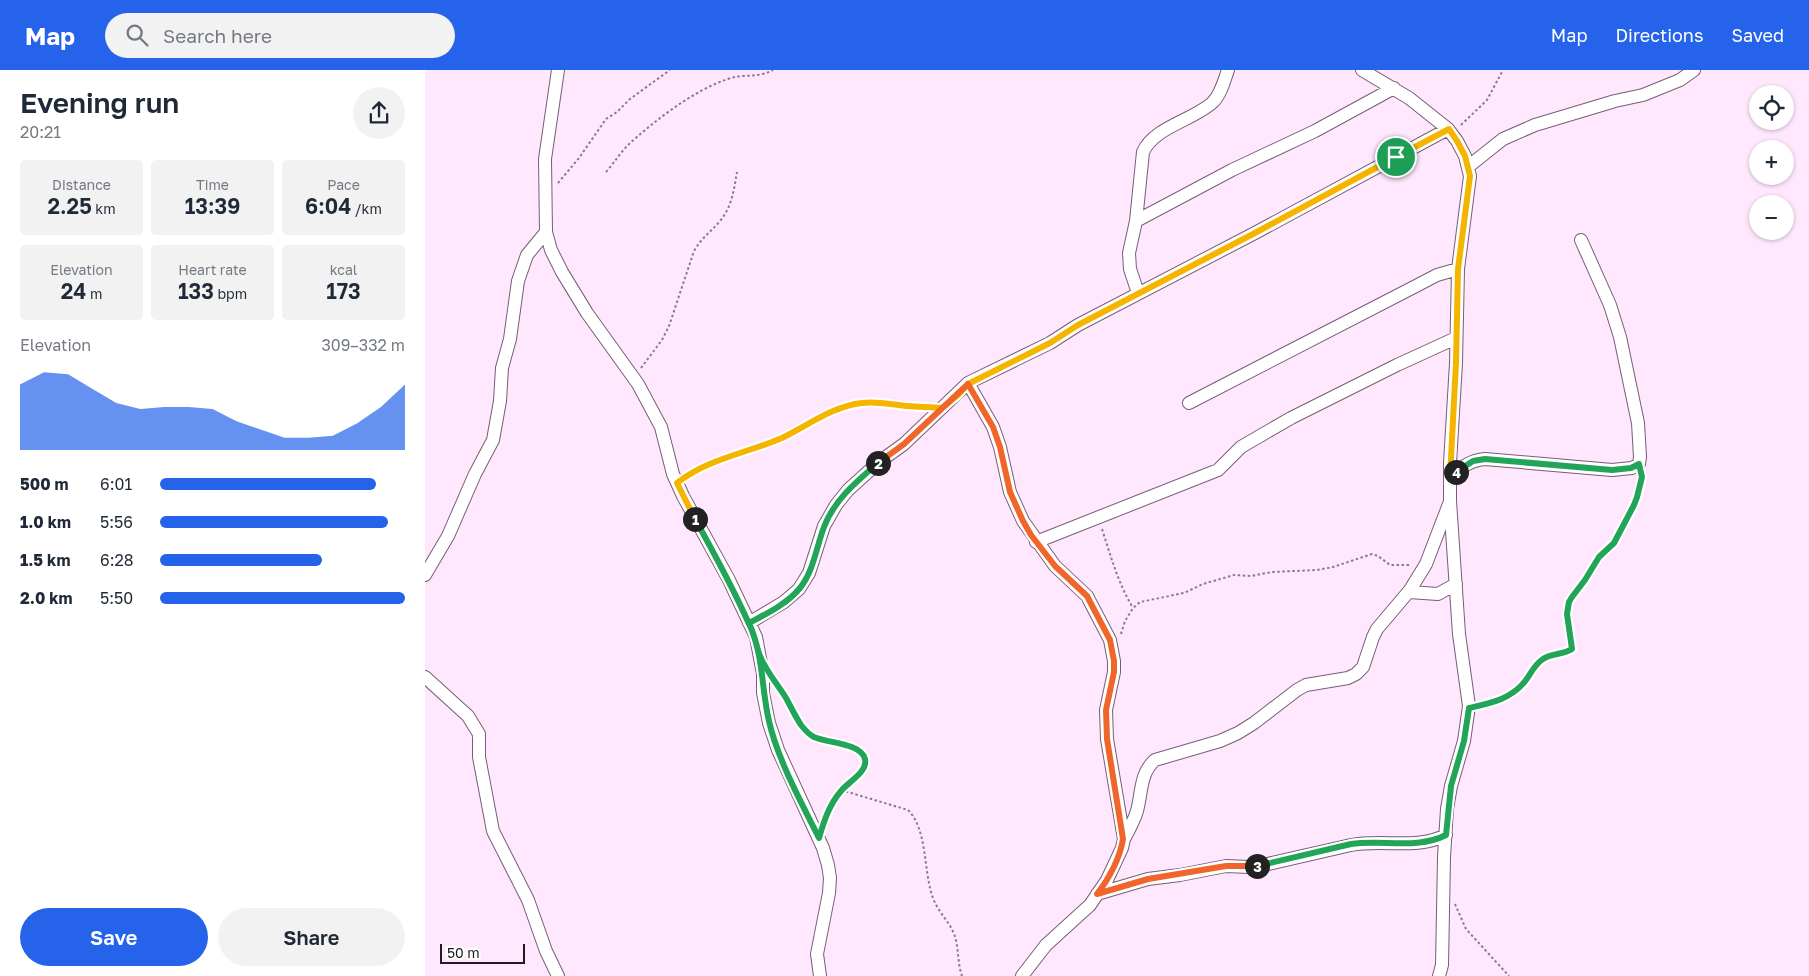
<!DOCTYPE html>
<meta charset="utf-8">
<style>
:root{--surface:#fff;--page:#f2f2f3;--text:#1f2937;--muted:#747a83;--accent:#2563eb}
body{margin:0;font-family:"Golos Text",sans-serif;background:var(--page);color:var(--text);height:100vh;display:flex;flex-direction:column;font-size:19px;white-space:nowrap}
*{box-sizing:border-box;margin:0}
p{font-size:16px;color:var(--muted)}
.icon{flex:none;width:28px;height:28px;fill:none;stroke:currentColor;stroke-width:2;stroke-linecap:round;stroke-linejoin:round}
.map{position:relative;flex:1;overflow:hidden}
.side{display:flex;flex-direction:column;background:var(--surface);width:425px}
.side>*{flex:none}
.buttons{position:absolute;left:1324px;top:15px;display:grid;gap:10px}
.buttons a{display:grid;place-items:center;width:45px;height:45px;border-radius:50%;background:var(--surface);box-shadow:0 1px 4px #0004;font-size:25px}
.scale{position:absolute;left:15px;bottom:12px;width:85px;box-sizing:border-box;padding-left:5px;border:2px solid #231922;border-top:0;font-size:14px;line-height:18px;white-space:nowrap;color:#231922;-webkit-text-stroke:4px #fff;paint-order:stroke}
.pin{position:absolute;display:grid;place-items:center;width:42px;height:42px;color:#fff;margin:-21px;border:2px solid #fff;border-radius:50%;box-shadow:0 1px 5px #0007}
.km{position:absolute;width:25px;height:25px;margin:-12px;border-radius:50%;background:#222;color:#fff;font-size:14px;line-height:25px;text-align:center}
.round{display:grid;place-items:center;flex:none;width:52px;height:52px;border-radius:26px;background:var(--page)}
.summary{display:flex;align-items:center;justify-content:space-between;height:85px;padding:0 20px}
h1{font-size:28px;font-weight:600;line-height:38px}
.stats{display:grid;grid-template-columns:repeat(3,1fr);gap:8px;height:85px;padding:5px 20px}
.stats div{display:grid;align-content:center;border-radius:5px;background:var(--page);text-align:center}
.stats b{font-size:21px;font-weight:600}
.stats small{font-size:14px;font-weight:400}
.stats p{font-size:14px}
.chart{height:140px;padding:10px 20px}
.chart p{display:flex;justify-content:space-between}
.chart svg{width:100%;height:90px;margin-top:5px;fill:var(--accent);opacity:.7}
.primary-button{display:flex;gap:10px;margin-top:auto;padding:10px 20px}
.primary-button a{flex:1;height:58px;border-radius:30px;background:var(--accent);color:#fff;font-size:20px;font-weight:600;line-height:58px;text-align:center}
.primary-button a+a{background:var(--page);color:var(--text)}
ul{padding:0 20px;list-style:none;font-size:16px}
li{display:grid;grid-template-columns:80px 60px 1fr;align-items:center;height:38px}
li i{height:12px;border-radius:6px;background:var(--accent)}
header{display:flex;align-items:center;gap:30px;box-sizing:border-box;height:70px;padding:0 25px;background:var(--accent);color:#fff}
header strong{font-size:24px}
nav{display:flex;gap:28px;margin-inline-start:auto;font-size:18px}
.search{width:350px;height:45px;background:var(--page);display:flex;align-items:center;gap:12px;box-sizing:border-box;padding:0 18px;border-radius:28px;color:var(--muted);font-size:19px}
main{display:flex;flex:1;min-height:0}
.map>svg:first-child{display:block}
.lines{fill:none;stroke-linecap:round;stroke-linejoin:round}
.minor-casing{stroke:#765e75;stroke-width:14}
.path{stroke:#8a7a89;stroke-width:2;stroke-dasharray:2.5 2.5;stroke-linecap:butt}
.minor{stroke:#fff;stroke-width:12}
.split-1-casing{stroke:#fff;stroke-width:10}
.split-2-casing{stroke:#fff;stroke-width:10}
.split-3-casing{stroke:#fff;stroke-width:10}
.split-4-casing{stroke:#fff;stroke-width:10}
.split-5-casing{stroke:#fff;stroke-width:10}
.split-1{stroke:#f5b400;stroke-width:6}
.split-2{stroke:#22a559;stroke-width:6}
.split-3{stroke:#f0652b;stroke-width:6}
.split-4{stroke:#22a559;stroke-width:6}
.split-5{stroke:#f5b400;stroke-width:6}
</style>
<header>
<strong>Map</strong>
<div class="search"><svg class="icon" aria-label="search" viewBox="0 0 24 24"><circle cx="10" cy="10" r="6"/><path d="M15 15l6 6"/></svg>Search here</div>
<nav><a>Map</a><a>Directions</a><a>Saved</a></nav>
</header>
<main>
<section class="side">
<div class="summary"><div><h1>Evening run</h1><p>20:21</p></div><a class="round"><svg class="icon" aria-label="share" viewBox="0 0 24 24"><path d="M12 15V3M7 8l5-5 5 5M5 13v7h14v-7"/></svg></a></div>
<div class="stats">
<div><p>Distance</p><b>2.25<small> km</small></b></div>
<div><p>Time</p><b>13:39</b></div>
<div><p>Pace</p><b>6:04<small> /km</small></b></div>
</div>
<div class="stats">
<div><p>Elevation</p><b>24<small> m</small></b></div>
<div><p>Heart rate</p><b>133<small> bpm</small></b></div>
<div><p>kcal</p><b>173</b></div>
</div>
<div class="chart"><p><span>Elevation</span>309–332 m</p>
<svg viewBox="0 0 160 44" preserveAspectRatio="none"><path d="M0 44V12L10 6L20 7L30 14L40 21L50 24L60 23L70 23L80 24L90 30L100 34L110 38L120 38L130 37L140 31L150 23L160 12V44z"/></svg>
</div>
<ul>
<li><b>500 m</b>6:01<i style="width:88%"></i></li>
<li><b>1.0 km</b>5:56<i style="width:93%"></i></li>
<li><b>1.5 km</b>6:28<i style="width:66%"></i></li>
<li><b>2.0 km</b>5:50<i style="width:100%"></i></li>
</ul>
<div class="primary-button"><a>Save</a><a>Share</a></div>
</section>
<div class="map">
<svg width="1384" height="906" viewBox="0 0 1384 906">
<rect width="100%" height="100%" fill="#ffe8fd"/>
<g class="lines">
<g class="minor-casing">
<path id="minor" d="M133,0L120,89L121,162L126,180L137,202L162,243L213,314L236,357L248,404L258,426L304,510L331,567L338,604V623L344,653L353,680L398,778L403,795L405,808L404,823L392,884L395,906
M937,0L984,28L1023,59L1032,71L1040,86L1045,106L1033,199L1031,293L1025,393V431L1034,564L1044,636L1039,671L1026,716L1022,739L1019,787L1017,895L1014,906
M1044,96L1078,69L1110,55L1190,31L1218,25L1255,10L1269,0
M711,151L807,100L890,61L969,18
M713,223L705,199L704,183L711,151L718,82C729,57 769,50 788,32C796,24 799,11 803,0
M543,313L568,357L575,377L585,422L598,451L630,496L662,526L685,570L689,591V602L681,640L682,669L699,769L697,778L682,810L665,835L621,875L597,906
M764,333L989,217L1012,205L1033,199
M1025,407C1036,398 1045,390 1060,389L1187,400L1207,398L1214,394L1215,387L1213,353L1195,267L1185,235L1156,170
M611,472L793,400L816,377L866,348L972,295L1031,268
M0,505L23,466L50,404L68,370L75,331L77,298L85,269L93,211L102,185L121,162
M984,522L1013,524L1031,514
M324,553L359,532L374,519L384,503L399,456L411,435L423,420L454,392L479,374L543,313L625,273L653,255L828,164L1023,59
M0,607L43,646L54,664V687L68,761L103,830L121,881L133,906
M699,769C704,760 709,751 712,741C717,722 715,703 730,690L795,671L813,663L829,653L872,620L881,615L923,608L931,604L938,597L948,567L952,559L985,520L1001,494L1024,434
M672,824L723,809L755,805L801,796L824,797L834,796L926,775C957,769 992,780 1021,765"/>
</g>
<path class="path" d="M1036,55L1062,30L1078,0
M181,102C189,93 195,83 203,75C229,51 269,20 303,9C319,3 331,9 348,0
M133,113L154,88L181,49L192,42L205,29L245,0
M216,298L237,270L244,256L269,181C277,167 286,162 295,151C307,137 309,119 312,102
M262,405C290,386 327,382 357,367C383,356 406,339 434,333C451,330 466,335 483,336C489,336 496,335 502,336
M677,459C686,487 693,513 708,538
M696,564L700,551L708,538L715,532L759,523L778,514L809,505L826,506L847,502L892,500L908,497L947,484L953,486L965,495H986
M350,610C359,625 375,660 389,667C401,673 449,674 439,696C435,706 425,712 418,719C409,727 402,741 398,752
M1056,635C1073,631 1088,626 1100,611C1106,604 1109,595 1117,589C1126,583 1138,585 1147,579L1142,544L1144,532L1160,510L1174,487L1192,468L1212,427L1217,406
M416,720L483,740C503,760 498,801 508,828C513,842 524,851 529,864C534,876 532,892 537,906
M1030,834L1041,859L1084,906"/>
<use href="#minor" class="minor"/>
</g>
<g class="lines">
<g class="split-1-casing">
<path id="split-1" d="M270,449L252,413C282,389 322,383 357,368C382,356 408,336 437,333C453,331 467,335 482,336C494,337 505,337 517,338L533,325L543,314L625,273L653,255L828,164L971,87"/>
</g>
<g class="split-2-casing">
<path id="split-2" d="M270,449C289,483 308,518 324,554C330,565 331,576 335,586C341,601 353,615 361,628C366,637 370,646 376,655C380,660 383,664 389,667C402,673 436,673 440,689C443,702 423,712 416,721C404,735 399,751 394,768C377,734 352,688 344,651C336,617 339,587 324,553C341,544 362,534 375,518C389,500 391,478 399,457C409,430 432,411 453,393"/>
</g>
<g class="split-3-casing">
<path id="split-3" d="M453,393L479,374L543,314L568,357L575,377L585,422L598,451L606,465L630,496L662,526L685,570L689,591V602L681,640L682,669L698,769C695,788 684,809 672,824L723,809L801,796H832"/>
</g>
<g class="split-4-casing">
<path id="split-4" d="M832,796L926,774C957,769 992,780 1021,765L1026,716L1039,671L1044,638C1066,633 1087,629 1101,610C1106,603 1110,594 1118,589C1126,583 1138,585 1147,579L1142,544L1144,532L1147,527L1160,510L1174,487L1189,473L1209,435L1212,427L1217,407L1214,394L1206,398L1187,400L1060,389L1048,391L1031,402"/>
</g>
<g class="split-5-casing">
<path id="split-5" d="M971,87L1024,59L1032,71L1040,86L1045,106L1033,199L1031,293L1025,407L1031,402"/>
</g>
<use href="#split-1" class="split-1"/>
<use href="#split-2" class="split-2"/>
<use href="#split-3" class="split-3"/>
<use href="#split-4" class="split-4"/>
<use href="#split-5" class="split-5"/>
</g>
</svg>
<div class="buttons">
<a><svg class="icon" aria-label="locate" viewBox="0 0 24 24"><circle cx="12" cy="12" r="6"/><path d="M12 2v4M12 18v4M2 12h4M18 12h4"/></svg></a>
<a>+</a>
<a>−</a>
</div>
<div class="scale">50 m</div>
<div class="pin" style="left:971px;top:87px;background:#1e9e55"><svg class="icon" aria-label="arrive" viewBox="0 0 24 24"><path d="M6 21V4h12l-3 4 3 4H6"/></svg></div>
<b class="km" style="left:270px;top:449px">1</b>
<b class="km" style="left:453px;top:393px">2</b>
<b class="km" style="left:832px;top:796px">3</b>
<b class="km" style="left:1031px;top:402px">4</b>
</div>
</main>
